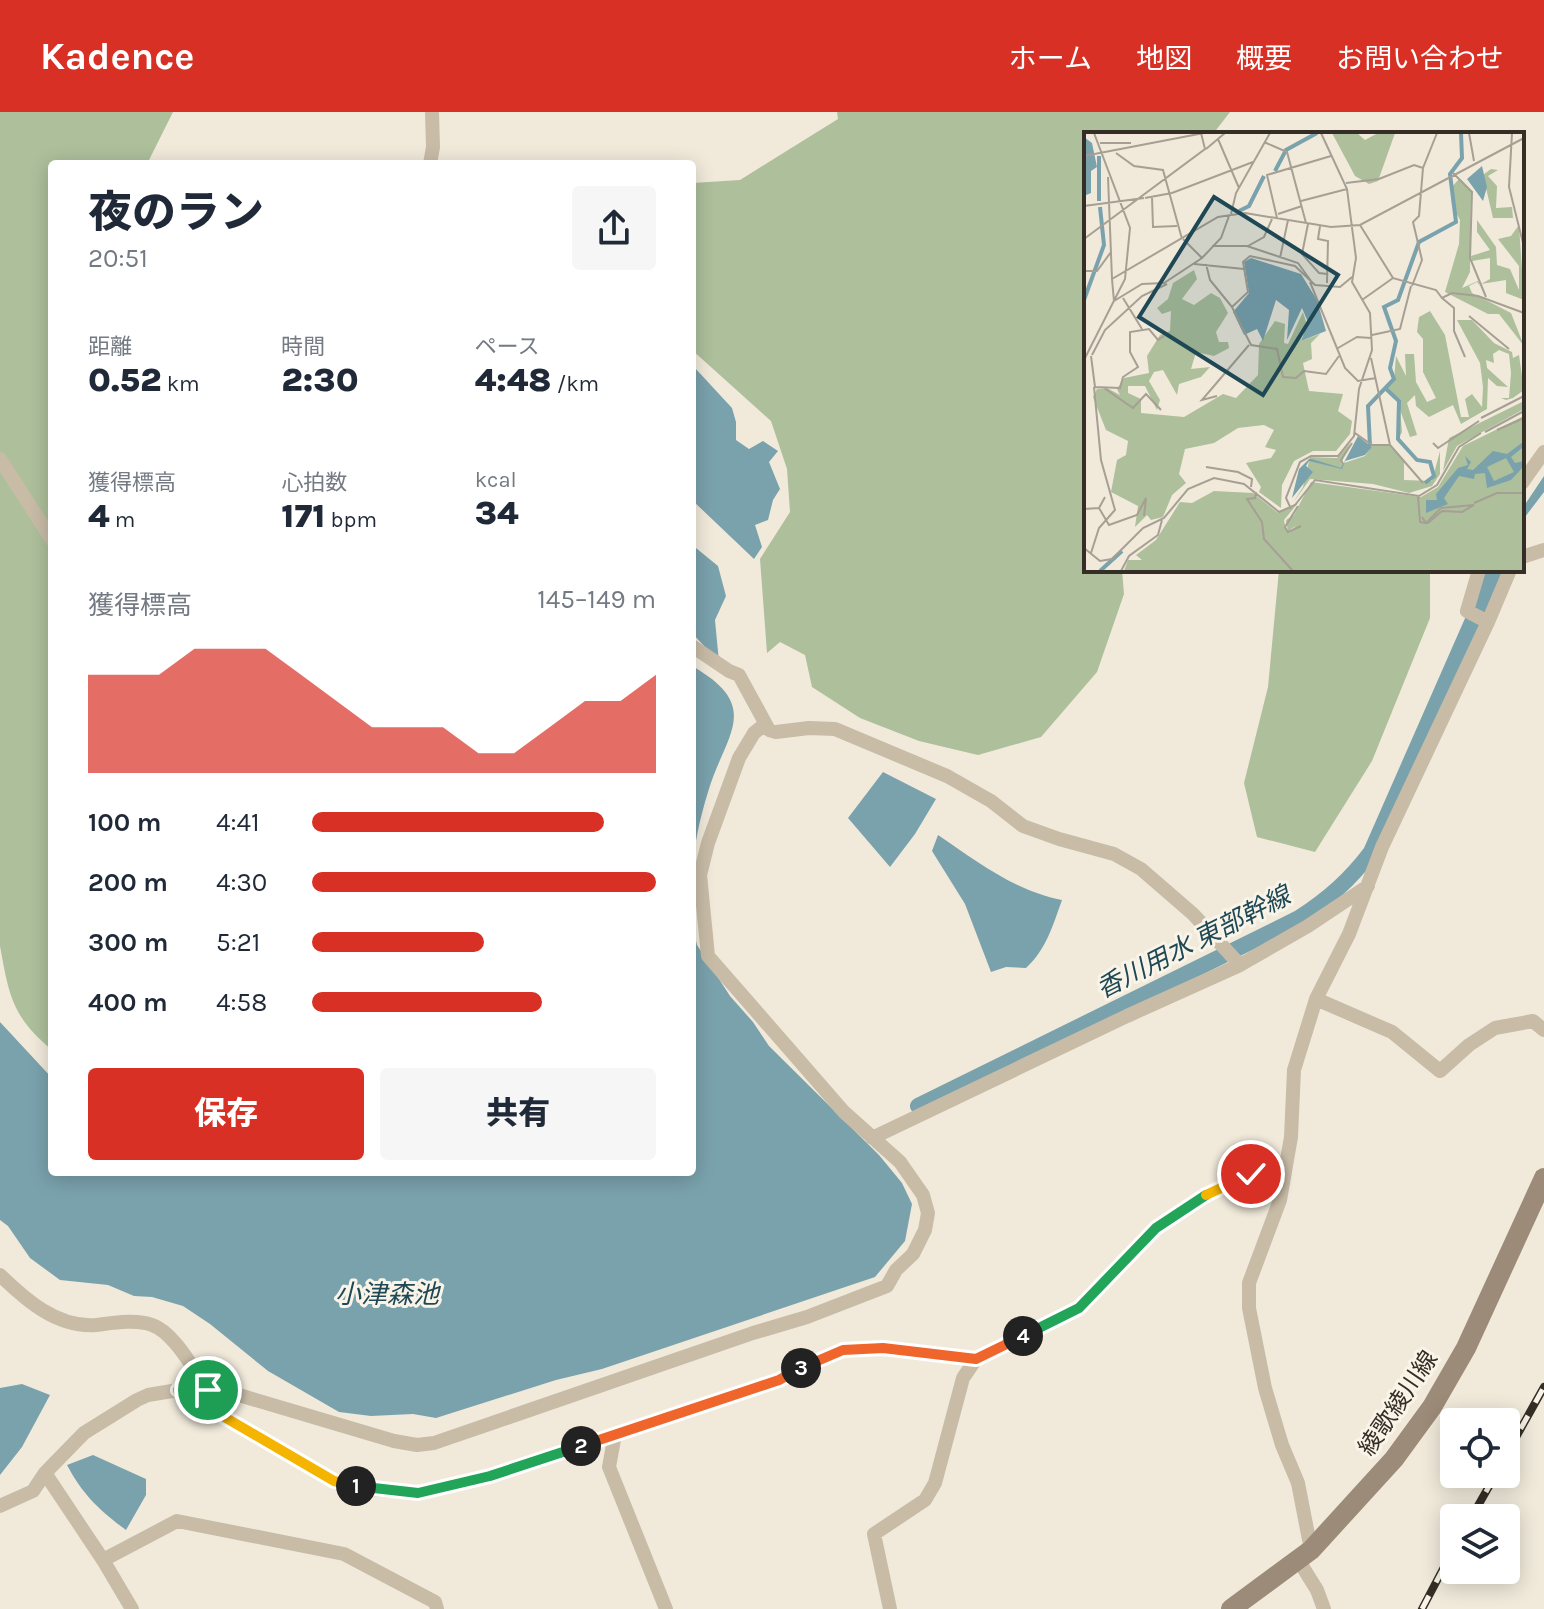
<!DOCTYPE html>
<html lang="ja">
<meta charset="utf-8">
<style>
:root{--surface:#fff;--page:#f6f6f7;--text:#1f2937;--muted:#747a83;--accent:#d93025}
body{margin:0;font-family:Karla,"Noto Sans JP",sans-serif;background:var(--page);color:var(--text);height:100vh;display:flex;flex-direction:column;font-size:30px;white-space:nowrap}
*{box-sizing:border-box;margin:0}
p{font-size:26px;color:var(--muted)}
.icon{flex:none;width:44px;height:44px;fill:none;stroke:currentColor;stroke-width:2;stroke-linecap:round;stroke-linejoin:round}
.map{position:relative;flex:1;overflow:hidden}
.details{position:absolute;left:48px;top:48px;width:648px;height:1016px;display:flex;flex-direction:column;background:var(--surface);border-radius:8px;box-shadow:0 4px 20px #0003}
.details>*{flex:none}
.buttons{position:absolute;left:1440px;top:1296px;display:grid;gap:16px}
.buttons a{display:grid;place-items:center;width:80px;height:80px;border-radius:8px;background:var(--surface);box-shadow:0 4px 20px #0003;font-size:40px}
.pin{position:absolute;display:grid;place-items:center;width:68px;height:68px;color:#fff;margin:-34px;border:4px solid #fff;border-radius:50%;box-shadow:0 2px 8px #0007}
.km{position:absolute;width:40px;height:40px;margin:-20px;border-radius:50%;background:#222;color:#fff;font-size:22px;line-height:40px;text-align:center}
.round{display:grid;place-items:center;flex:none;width:84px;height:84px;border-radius:8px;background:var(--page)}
.overview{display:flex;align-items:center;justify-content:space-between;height:136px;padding:0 40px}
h1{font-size:44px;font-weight:800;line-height:60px}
.metrics{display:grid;grid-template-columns:repeat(3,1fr);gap:12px;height:136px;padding:8px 40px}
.metrics div{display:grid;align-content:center}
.metrics b{font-size:34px;font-weight:800}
.metrics small{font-size:22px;font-weight:400}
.metrics p{font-size:22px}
.chart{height:224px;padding:16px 40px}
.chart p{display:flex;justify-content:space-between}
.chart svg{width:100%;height:144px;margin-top:8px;fill:var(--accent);opacity:.7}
.cta{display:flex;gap:16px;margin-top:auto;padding:16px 40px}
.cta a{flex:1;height:92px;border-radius:8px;background:var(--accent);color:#fff;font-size:32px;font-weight:800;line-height:92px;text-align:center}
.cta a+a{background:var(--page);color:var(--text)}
ul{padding:0 40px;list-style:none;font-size:26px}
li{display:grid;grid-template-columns:128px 96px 1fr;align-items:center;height:60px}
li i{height:20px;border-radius:10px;background:var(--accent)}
header{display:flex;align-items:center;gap:48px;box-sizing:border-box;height:112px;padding:0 40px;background:var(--accent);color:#fff}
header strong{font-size:38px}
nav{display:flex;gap:44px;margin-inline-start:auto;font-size:28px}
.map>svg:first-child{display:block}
.green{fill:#adbf9b}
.water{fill:#7aa2ad}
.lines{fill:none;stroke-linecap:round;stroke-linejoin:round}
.canal{stroke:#7aa2ad;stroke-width:16}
.minor{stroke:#c8bca7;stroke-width:14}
.secondary{stroke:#9c8b78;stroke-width:20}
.rail-casing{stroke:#352e27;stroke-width:8}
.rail{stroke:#f9f4e7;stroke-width:5;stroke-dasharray:15;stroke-linecap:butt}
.split-1-casing{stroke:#fff;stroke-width:16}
.split-2-casing{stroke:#fff;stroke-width:16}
.split-3-casing{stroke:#fff;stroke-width:16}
.split-4-casing{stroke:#fff;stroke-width:16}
.split-5-casing{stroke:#fff;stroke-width:16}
.split-6-casing{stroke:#fff;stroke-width:16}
.split-1{stroke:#f5b400;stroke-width:10}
.split-2{stroke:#22a559;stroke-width:10}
.split-3{stroke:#f0652b;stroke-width:10}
.split-4{stroke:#f0652b;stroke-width:10}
.split-5{stroke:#22a559;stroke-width:10}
.split-6{stroke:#f5b400;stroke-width:10}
.labels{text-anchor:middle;stroke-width:6;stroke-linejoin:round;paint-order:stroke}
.street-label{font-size:24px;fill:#352e27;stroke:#f9f4e7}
.water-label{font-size:26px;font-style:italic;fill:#1e4855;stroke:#f9f4e7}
.inset-river{fill:none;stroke:#7aa2ad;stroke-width:4}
.inset-road{fill:none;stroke:#a69f93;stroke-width:2}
.view{fill:#1e4855;fill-opacity:0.15;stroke:#1e4855;stroke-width:4}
.inset-edge{fill:none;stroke:#352e27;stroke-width:4}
</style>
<header>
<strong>Kadence</strong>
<nav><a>ホーム</a><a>地図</a><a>概要</a><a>お問い合わせ</a></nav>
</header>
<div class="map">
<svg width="1544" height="1497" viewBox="0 0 1544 1497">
<rect width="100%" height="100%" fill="#f1eadb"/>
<path class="green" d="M0,0H173L147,52H52V938C12,905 9,883 0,834Z
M837,0H1230L1213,22H1086V458H1122L1124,482L1097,560L1041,625L978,643L919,629L860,606L812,575L805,543L780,530L767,541L760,447L790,400L787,357L771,309L692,238V71L740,68L838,7Z
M1279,458H1430V506L1372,649L1315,740L1257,725L1244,671L1268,575Z"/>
<path class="water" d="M692,218L695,256L732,296L736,310V328L749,337L763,329L778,339L769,350L780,377L773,388L768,408L755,413L762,435L754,447L692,388Z
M1544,364V380L1522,409V397Z
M696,436L718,454L726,484L715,508L719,550L692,521V439Z
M692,554C764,595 725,622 708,680C700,706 694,733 692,760Z
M883,660L936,687L915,722L890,755L848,706Z
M938,723C976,749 1015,779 1062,788C1053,813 1046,838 1026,856L1006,855L991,860L965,792L932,739Z
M692,811L697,833L730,884L753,910L769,934L879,1043L902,1071L912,1092L905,1129L875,1165L602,1257L556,1268L436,1306L413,1302L371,1304L339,1300L268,1259L210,1212L183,1194L152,1185L134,1184L108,1173L60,1168L30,1146L8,1114L0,1108V910L52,966V1060H692Z
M22,1272L50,1283L22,1335L0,1363V1276Z
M93,1343L146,1367V1383L126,1418C99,1398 83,1383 67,1353Z"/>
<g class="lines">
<path class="canal" d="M918,994L1299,806C1328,787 1350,768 1371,740L1495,458"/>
<path class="minor" d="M430,52L433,35L432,0
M0,347L52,428
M1522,371L1544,340
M1522,445L1544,438
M1479,458L1467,499L1488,510
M692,534L729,559L739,563L769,618L776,620L809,616L835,617L947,664L991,689L1023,714L1059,727L1114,742L1141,757L1193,802L1240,853
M1316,887L1392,920L1440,959L1469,933L1495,916L1533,909L1544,918
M872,1026L1127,904L1240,853L1308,814L1368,774
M0,1163C26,1188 57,1216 96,1213C113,1211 136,1207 152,1213C174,1220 195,1260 208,1278
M182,1280L334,1369L371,1377L418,1381L490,1364L779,1268L843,1238L883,1236L976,1247L1079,1196L1156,1116L1211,1080L1286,1050
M615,1322L609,1355L666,1497
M45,1361L103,1448L132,1497
M0,1394L33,1379L45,1361L84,1321L137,1288L148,1283L178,1278H222L394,1329L417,1333L434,1331L753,1221L807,1205L887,1174L896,1158L913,1142L925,1118L928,1101L923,1083L900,1050L844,1000L708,844L700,763L708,731L739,646L754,621L764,613
M1311,1438L1298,1371L1282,1333L1265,1276L1249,1196V1171L1280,1088L1291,1025L1294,958L1316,887L1349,822L1382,735L1488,510L1510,458
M103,1448L177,1409L344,1442L435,1490L437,1497
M1299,1449L1317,1478L1324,1497
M890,1497L874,1422L925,1388L935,1371L963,1266L976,1247"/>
<path class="secondary" d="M1231,1497L1311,1438L1394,1347L1432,1295L1466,1236L1544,1066"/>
<g class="rail-casing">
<path id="rail" d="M1506,1343L1544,1275
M1471,1406L1496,1362
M1422,1497L1454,1436"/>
</g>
<use href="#rail" class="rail"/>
</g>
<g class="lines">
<g class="split-1-casing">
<path id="split-1" d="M208,1278H178L334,1369L356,1374"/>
</g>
<g class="split-2-casing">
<path id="split-2" d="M356,1374L418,1381L490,1364L581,1334"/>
</g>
<g class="split-3-casing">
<path id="split-3" d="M581,1334L779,1268L801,1256"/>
</g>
<g class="split-4-casing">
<path id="split-4" d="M801,1256L843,1238L883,1236L976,1247L1023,1224"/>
</g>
<g class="split-5-casing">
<path id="split-5" d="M1023,1224L1079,1196L1156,1116L1206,1083"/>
</g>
<g class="split-6-casing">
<path id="split-6" d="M1206,1083L1251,1062"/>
</g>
<use href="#split-1" class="split-1"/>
<use href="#split-2" class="split-2"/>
<use href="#split-3" class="split-3"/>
<use href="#split-4" class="split-4"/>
<use href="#split-5" class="split-5"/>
<use href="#split-6" class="split-6"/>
</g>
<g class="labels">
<g class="street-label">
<text transform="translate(1398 1291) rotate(-56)" y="8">綾歌綾川線</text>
</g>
<g class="water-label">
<text transform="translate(1193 830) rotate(-27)" y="9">香川用水 東部幹線</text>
<text x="387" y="1191">小津森池</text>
</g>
</g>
<g transform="translate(1084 20)">
<rect width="440" height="440" fill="#f1eadb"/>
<path d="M248,1H273L281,8L294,1H311L294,49L285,52L271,44ZM407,37L414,38L404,44L413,54L412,76L428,75L429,86H409L399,43ZM375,47L387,59L386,140L378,156L394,149L396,154L393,150L385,154L388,161L427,181L440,214L415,182H404L361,160L375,112L376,88L368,73L367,56ZM393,88L412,115L413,133L426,137L435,158V134L414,107L427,104L435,93L440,168L422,161V148L397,152L406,147V126L388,129L387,124L406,118L393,100ZM110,138L113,147L98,167L110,173L127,161L136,166L144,181L132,200L135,210H144L145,216L130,224L112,220L107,237L126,235L117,245L95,252L93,263L79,238L70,240L65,249L76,268L73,278L61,254H44V261L57,267V281L100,285L139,262L152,266L174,243L175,212L191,189L201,192L200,211L204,212L219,180L222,190L217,209L236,202L227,211L228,227L219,231L225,259L259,262L254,279L268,289L266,302L252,319H229L210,329L198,353L197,376L175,360L177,355L162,331L187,326L192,318L181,315L190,298L180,293L154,296L130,311L101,317L95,342L102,351L88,363L79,385L67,388L63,383L51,395L54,374L27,360L33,328L42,323L44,309L22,298L9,265L13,257L23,256L36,263L33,257L40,246L65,241L63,224L76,203L86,199L87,179L78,182L73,176L84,167L89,151ZM346,179L361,203L377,285H385L381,267L388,262L398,275L399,255L396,231L373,188H388L410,211L428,220L429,226L435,223L440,258L429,266L422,268L417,266H425L427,241L425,222L415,218L409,222L410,231L402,228L403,236L424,255L413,254L404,246L403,277L377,292L369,273L345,285L332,274L331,263L323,271L333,303L326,305L316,278L318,300L314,308V270L301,255L310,248L312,224L322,244L321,222H330L332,250L343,270L352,266L339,240V207L333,200L335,185ZM440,269V277L373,314L359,339L365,306ZM440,284V439H40L44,428H58L52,423L72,408L96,370L108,371L130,359L169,361L194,381L214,371L200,388L202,398L206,400L212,394L204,399L202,388L210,383L227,350L337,365L354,355L379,314ZM266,311L257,332L281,324L288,314H306L320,330V348L348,349L356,319V342L348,354L325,361L289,352L226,347L209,371L219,355L226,325L253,326Z" fill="#adbf9b"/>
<path d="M0,5L8,11L13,35L7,39V61L0,64ZM398,34L403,55L399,69L383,47ZM167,126L217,142L233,168L242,199L217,209L224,190L218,176L203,208L205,178L192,168L179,209L173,197L160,203L149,180L165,161L160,130ZM274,304L288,315L281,323L261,329L258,337L225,329L222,334L229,340L208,366L215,337L225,327H228L257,336ZM439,310L438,316L427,325L431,331L440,329V334L427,348L403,356L401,341L391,342L390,347L375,344L360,366L364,372L342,381V368H353L352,362L374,336L384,333L381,324L387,330L383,337L389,338L409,319L423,322ZM422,326L430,340L410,349L403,335Z" fill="#7aa2ad" fill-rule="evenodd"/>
<path class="inset-river" d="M15,24V69M191,39L202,18L233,1M155,79L165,74L180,44M0,168L20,113L16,75M300,255L315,269L314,307L333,328L346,330L350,344L341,351M286,314L284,274L310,247L306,236L312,209L300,175L314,168L335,110L372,90L366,42L378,26L377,1M16,439L38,419"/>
<path class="inset-road" d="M385,1L390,29M428,1L425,55L440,115M134,7L155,56M180,10L203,20L222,91M16,11H47M122,17L141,1M32,21L50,34L79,38L98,107M0,24L120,1M369,41L388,60L386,126L402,165M24,45L28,147M262,51L295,47L330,33L339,36M68,65L69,95L93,94M61,66L88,61L169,30M217,69L263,57M0,74L60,66M147,82L152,61L186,1M194,82L218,74M193,86L183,43L247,24M224,92L218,122L235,141L243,142M276,93L309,146M236,94L234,107L244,109L243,151M0,107L121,17L117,1M99,107L118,126M128,114H163L214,131L227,149M164,114L180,105L188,87M196,126L204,88M110,132L160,137M122,132L126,148L148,175M0,139H13L27,120M226,150L261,236L274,249L292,246M328,154L338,128L329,90L335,84L339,36L353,1M39,166L58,197M358,166L370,176V199L381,225M278,168L309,146L352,158L358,166L368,161L394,164L440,181M30,169L58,152L80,151L118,126L137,106L145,84M30,169L28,147L134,85L161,81L247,95L276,93L440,6M148,175L164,160L159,130L166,124L211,134L231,153L256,155L268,145M148,175L167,213L193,217L199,245L212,246L220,239L242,242L255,224M385,184L425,217M288,203L316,197L327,154M254,216L273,205L287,206M8,223L21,198L58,164L83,152M7,224L11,255M287,226L306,313L339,351M0,228L41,147L46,96L10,1M11,255L36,256L39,245L54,235L46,220V200L65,197L74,208L80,204M20,256L49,276L62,262L77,278M133,264L118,268L165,213M397,286L440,264M413,298L440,286M401,300L440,279M271,301L288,313H306M349,311L354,316L395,289M259,332L257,328L268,311M122,335L154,340L168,347L167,355M172,360L171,366L163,367L178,390L180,407L209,439M334,364L336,390L341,391H344L358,379L378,380L390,373L357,376L342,391L338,385M390,371L413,361H440M214,374L201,395L204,400L217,394M15,376L25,393L53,383L62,366L60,384M0,377L15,376L21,365M207,377L202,366L216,330L227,324H254L270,304L275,257L288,218L286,181L268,150L272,126L263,57L237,1M0,416L16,429L28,427L59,396L80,386L104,357L130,346L160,352L195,380L211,373L231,348L335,364L353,353L375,315L397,301M7,421L15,396L31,378L17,328L10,255M37,439L45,424L74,403L78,388"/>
<path class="view" d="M130,65L254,143L179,263L55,185Z"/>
<rect width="440" height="440" class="inset-edge"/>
</g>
</svg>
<div class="buttons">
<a><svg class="icon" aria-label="locate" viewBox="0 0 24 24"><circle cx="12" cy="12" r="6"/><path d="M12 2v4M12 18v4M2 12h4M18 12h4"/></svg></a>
<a><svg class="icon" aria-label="layers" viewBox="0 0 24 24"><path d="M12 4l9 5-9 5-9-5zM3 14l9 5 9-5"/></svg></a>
</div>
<div class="pin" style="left:208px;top:1278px;background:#1e9e55"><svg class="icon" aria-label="arrive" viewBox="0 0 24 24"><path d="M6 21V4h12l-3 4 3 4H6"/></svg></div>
<div class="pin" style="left:1251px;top:1062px;background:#d93025"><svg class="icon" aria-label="check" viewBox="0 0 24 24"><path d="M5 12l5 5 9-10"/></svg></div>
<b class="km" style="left:356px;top:1374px">1</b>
<b class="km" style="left:581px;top:1334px">2</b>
<b class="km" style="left:801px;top:1256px">3</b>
<b class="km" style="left:1023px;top:1224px">4</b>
<section class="details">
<div class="overview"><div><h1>夜のラン</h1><p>20:51</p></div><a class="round"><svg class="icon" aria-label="share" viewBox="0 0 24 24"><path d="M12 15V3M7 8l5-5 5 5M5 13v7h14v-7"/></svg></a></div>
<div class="metrics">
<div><p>距離</p><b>0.52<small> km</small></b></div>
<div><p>時間</p><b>2:30</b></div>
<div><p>ペース</p><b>4:48<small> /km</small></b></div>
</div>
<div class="metrics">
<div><p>獲得標高</p><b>4<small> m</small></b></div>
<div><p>心拍数</p><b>171<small> bpm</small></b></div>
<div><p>kcal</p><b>34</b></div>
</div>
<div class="chart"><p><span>獲得標高</span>145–149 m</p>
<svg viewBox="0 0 160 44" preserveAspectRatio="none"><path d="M0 44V14L10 14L20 14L30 6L40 6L50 6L60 14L70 22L80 30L90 30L100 30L110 38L120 38L130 30L140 22L150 22L160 14V44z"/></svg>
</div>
<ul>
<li><b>100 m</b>4:41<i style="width:85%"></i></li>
<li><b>200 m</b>4:30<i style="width:100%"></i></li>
<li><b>300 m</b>5:21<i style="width:50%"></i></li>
<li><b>400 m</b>4:58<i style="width:67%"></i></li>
</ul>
<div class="cta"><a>保存</a><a>共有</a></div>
</section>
</div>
